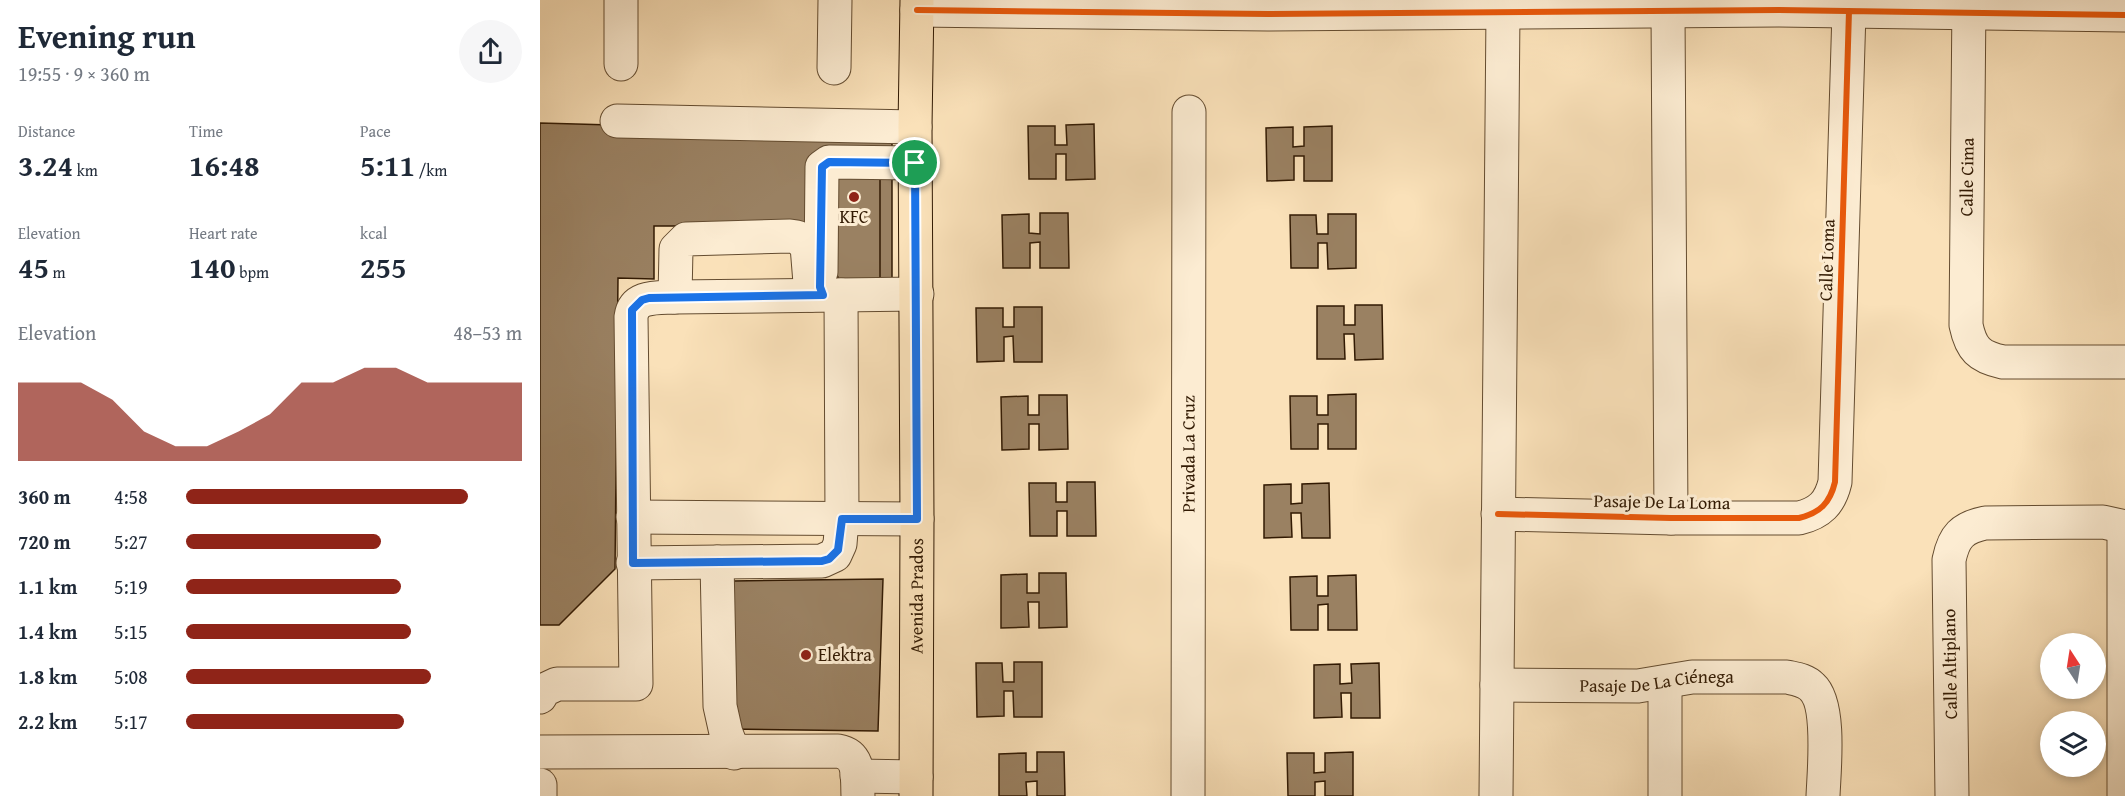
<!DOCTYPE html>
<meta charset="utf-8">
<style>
:root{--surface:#fff;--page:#f6f6f7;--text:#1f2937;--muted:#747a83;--accent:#8f2418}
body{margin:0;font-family:"Gentium Book Plus",serif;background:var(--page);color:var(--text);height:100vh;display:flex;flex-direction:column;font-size:22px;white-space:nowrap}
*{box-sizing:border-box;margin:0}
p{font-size:20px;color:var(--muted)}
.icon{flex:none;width:33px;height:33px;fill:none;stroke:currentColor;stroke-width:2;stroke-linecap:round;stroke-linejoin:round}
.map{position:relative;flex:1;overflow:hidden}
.panel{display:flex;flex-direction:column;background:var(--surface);width:540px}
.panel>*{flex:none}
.needle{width:39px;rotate:348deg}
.controls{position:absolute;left:1500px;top:633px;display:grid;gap:12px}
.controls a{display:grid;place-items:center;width:66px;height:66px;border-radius:50%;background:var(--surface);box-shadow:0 3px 9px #0003;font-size:30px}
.pin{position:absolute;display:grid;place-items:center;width:51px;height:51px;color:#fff;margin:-26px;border:3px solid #fff;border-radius:50%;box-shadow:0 2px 6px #0007}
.round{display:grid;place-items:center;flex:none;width:63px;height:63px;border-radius:32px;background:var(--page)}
.head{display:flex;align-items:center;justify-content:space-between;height:102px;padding:0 18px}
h1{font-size:33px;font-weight:600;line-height:45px}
.figures{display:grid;grid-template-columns:repeat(3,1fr);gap:9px;height:102px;padding:6px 18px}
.figures div{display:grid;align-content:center}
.figures b{font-size:30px;font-weight:600}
.figures small{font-size:16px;font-weight:400}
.figures p{font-size:16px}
.chart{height:168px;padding:12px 18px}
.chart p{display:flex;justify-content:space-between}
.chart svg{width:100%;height:108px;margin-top:6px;fill:var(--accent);opacity:.7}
ul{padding:0 18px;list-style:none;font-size:20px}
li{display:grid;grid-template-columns:96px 72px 1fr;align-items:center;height:45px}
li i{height:15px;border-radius:8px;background:var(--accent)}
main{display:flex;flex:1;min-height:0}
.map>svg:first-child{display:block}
.building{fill:#9a8162;stroke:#321a03;stroke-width:1.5}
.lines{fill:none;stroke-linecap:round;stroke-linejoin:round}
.minor-casing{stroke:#644c30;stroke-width:35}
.major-casing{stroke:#321a03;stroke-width:35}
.minor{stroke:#fcecd2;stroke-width:33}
.major{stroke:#fae1b9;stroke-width:33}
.cycleway-casing{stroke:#fcecd2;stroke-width:10}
.cycleway{stroke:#e8590c;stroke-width:6}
.route-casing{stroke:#fff;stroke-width:12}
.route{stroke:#1a73e8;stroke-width:8}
.poi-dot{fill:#8f2418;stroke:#fcecd2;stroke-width:2}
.labels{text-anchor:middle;stroke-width:6;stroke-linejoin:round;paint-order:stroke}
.street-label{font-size:18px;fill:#321a03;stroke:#fcecd2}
.poi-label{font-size:18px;fill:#321a03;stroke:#fcecd2}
</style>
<main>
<section class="panel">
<div class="head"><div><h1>Evening run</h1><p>19:55 · 9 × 360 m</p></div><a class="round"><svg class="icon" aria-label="share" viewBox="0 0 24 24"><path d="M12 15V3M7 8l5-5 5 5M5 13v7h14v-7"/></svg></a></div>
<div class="figures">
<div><p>Distance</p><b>3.24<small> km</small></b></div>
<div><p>Time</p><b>16:48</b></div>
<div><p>Pace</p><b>5:11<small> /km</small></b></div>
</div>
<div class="figures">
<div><p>Elevation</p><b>45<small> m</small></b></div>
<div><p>Heart rate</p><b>140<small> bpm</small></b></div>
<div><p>kcal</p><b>255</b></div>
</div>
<div class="chart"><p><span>Elevation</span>48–53 m</p>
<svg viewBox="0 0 160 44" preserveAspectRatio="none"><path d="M0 44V12L10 12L20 12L30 19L40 32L50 38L60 38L70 32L80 25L90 12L100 12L110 6L120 6L130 12L140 12L150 12L160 12V44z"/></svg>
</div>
<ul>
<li><b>360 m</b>4:58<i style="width:84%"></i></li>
<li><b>720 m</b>5:27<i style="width:58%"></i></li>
<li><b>1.1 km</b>5:19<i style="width:64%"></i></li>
<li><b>1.4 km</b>5:15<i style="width:67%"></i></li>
<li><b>1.8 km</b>5:08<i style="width:73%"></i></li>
<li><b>2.2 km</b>5:17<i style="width:65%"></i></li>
</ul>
</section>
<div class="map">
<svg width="1585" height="796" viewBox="0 0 1585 796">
<rect width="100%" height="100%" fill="#fae1b9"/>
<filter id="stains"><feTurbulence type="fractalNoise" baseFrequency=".00333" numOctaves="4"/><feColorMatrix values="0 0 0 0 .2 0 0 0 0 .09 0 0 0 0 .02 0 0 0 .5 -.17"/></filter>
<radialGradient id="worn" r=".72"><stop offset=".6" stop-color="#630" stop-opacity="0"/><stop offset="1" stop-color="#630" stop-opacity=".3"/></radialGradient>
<path class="building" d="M0,123L352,133V294L275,287L274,226H114V279L78,278L75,569L19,625H0Z
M554,124L555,179L526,180V154H516V179H489L488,126H515V145H527L526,125Z
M792,126V181H764V156H754V180L727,181L726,128L753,127V147L764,146V127Z
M287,166H340V287H298V277L287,273Z
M500,213H528L529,268H500V242L490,243V268H463L462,215L489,214V233L500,234Z
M788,214H816V268L788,269L787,243H778V268H751L750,215H776L777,234H788Z
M815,305H842L843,359L815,360L814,334H804L805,359H777V306H804V325H815Z
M474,307H502V362H474L473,336L464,337V361L437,362L436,308H463V327H474Z
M816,394V449H788V424H778V449H751L750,396H777V415H788V395Z
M499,395H527L528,449L499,450V424H489V449L462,450L461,397L488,396V415H499Z
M527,482H555L556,536H527V511H517V536H490L489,483H516V502H527Z
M789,483L790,538H762L761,513H751L752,537L724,538V485L751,484V504L762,503V484Z
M499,573H526L527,627L499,628V602H488L489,627L461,628V575L487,574V593H499Z
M816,575L817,630H788V604L778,605V630H751L750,577L777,576V596H788V576Z
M343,579L338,731L190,729L193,581Z
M474,662H502V717H474L473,691H464V716L437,717L436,663H462L463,682H474Z
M839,663L840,718H811V693H801L802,717L774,718V665L800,664V684L812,683L811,664Z
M497,752H524L525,796H497V781L486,782L487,796H459V754L486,753V772H497Z
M813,752V796H785V781L775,782V796H748L747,753H774V773L785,772V753Z"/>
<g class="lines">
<g class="minor-casing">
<g id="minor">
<path d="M1429,0L1426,325C1431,349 1439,357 1463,362H1585"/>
<path d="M377,10L728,14L1239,10L1585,15"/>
<path d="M1128,11L1131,518"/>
<path d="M81,64V0"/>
<path d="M294,68L295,0"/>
<path d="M77,121L375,127"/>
<path d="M281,272L282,167L289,162L375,163"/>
<path d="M135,297L136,249L146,239L250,236L257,237L267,246L271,295"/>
<path d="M958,514L1131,518H1259C1280,513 1290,503 1295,482L1309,11"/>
<path d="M93,517L377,519"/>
<path d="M177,562L180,706L186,733L194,753"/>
<path d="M93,563L282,561L295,555L300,544L302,519L301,295"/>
<path d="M1125,682V796"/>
<path id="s1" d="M957,685L1098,686L1152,677H1247C1256,679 1265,680 1272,687C1291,704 1284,771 1283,796"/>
<path d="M0,697L4,690L17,684H96L91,317C94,295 117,298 135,297L377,294"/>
<path d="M0,752L298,751C321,755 317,777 318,796"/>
<path d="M317,776L376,777"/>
<path d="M0,785V796"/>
<path id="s2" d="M648,796L649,112"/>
<path d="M956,796L963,11"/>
<path d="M1412,796L1409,560C1414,536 1422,528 1445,523L1563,522L1585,527"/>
<path d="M1584,796V527"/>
</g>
</g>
<g class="major-casing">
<g id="major">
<path id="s3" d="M376,796L377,519L375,127L377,0"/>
</g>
</g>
<use href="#minor" class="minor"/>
<use href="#major" class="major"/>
<g class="cycleway-casing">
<path id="cycleway" d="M377,10L728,14L1239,10L1585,15
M958,514L1131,518H1259C1280,513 1290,503 1295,482L1309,11"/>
</g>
<use href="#cycleway" class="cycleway"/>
</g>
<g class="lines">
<g class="route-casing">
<path id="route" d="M289,162L375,163L377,519H302L298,550L289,559L282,561L93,563L92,310L102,300L109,298L283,295L280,287L282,167Z"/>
</g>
<use href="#route" class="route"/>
</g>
<g class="poi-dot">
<circle cx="314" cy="197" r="6"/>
<circle cx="266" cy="655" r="6"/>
</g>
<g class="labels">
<g class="street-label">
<text transform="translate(1427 177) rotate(-89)" y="6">Calle Cima</text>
<text transform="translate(1287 260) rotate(-88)" y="6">Calle Loma</text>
<text dy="6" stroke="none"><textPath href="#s2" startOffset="342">Privada La Cruz</textPath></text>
<text transform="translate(1122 502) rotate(1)" y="6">Pasaje De La Loma</text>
<text dy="6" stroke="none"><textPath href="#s3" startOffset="200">Avenida Prados</textPath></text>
<text transform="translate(1410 664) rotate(-91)" y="6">Calle Altiplano</text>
<text dy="6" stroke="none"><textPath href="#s1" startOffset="160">Pasaje De La Ciénega</textPath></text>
</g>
<g class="poi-label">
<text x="314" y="223">KFC</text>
<text x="278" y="661" text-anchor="start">Elektra</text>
</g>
</g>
<rect width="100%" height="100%" filter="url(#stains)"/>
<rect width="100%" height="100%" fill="url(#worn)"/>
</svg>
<div class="controls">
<a><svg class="needle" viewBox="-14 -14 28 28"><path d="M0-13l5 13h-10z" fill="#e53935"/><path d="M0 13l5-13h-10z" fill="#747a83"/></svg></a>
<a><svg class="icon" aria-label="layers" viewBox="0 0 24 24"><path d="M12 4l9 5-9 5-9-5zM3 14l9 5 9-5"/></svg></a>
</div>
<div class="pin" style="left:375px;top:163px;background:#1e9e55"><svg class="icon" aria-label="arrive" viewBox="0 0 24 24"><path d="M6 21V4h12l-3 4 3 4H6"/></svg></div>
</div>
</main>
